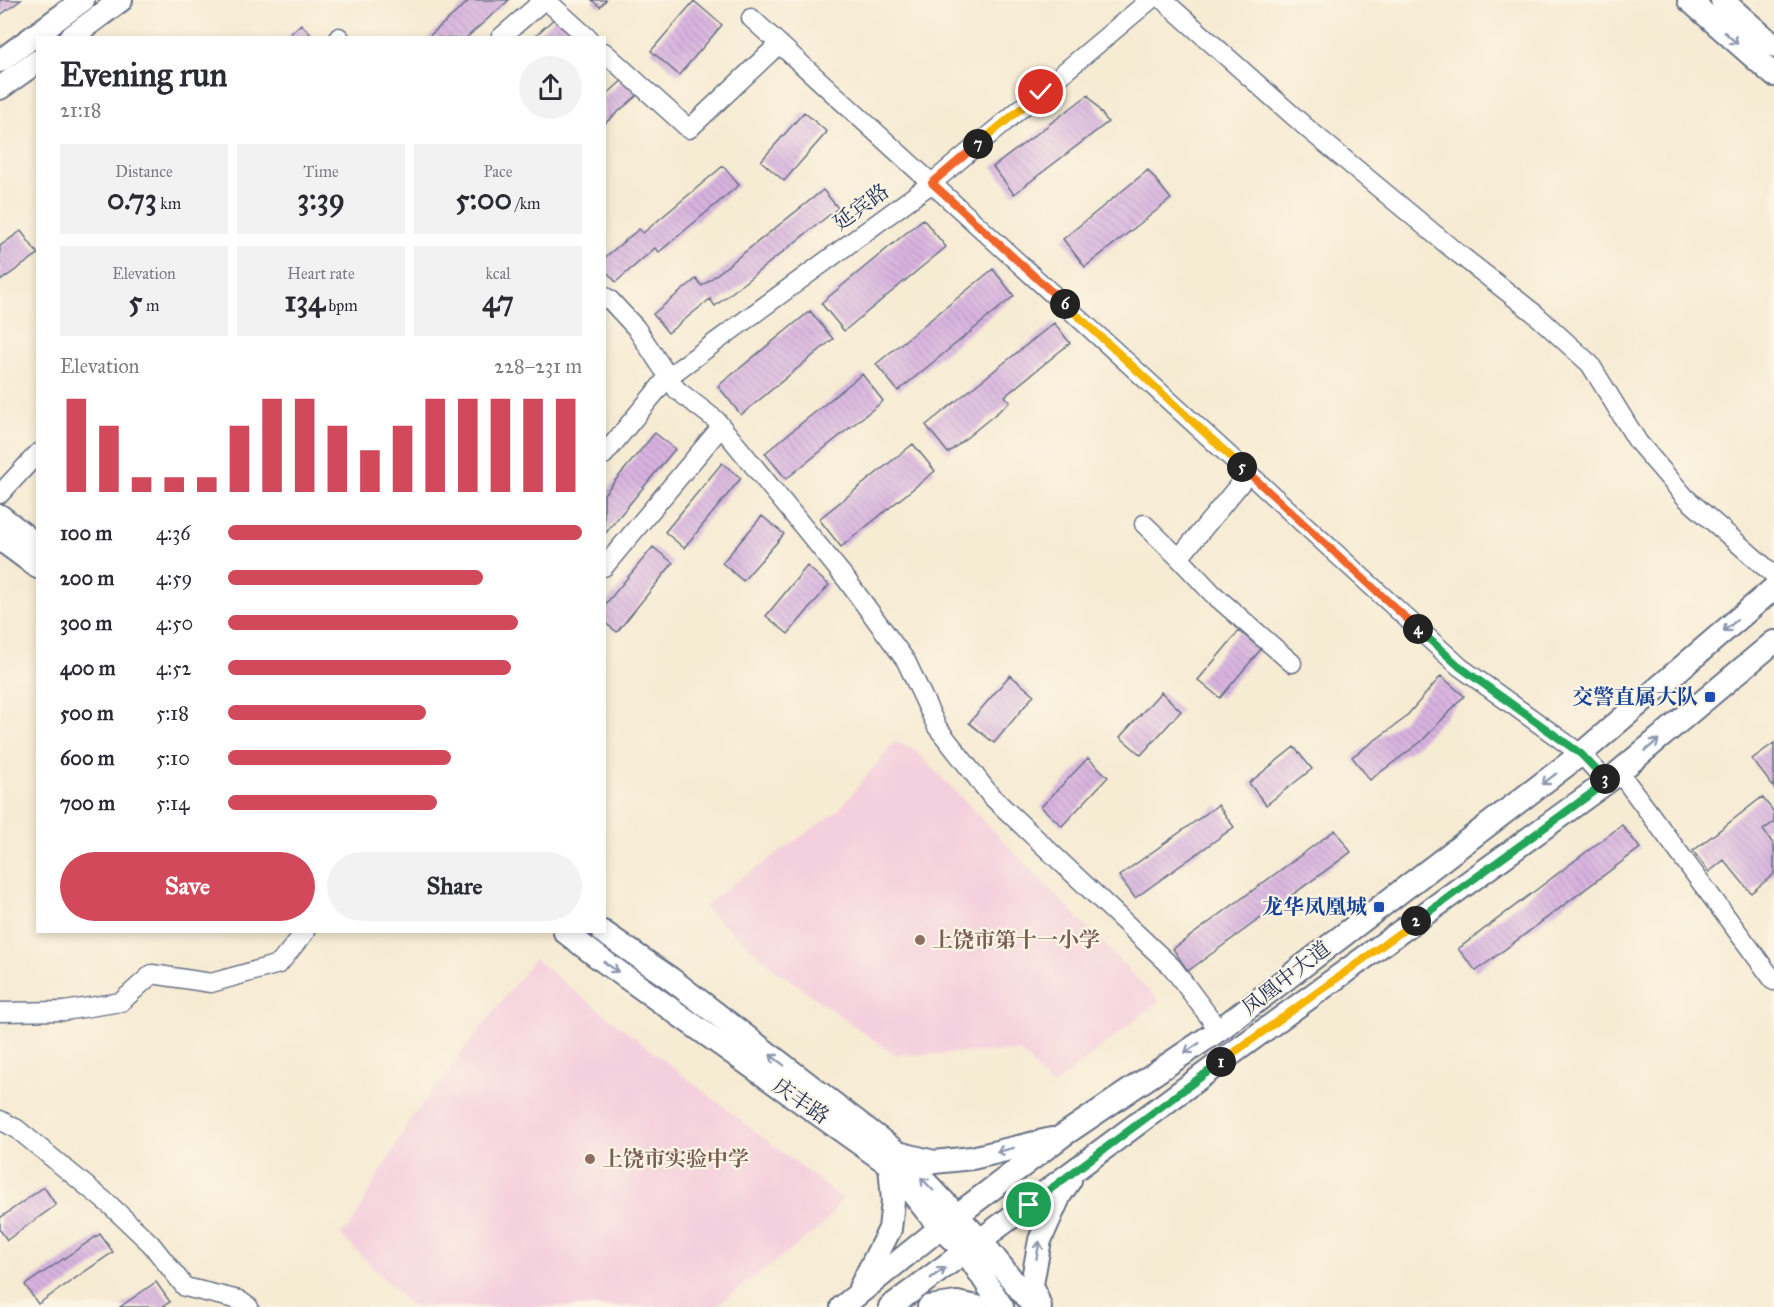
<!DOCTYPE html>
<meta charset="utf-8">
<style>
:root{--surface:#fff;--page:#f2f2f3;--text:#2b2b33;--muted:#7c7c81;--accent:#d1495b}
body{margin:0;font-family:"IM FELL Great Primer","Noto Serif SC",serif;background:var(--page);color:var(--text);height:100vh;display:flex;flex-direction:column;font-size:22px;white-space:nowrap}
*{box-sizing:border-box;margin:0}
p{font-size:20px;color:var(--muted)}
.icon{flex:none;width:33px;height:33px;fill:none;stroke:currentColor;stroke-width:2;stroke-linecap:round;stroke-linejoin:round}
.map{position:relative;flex:1;overflow:hidden}
.sheet{position:absolute;left:36px;top:36px;width:570px;height:897px;display:flex;flex-direction:column;background:var(--surface);border-radius:0px;box-shadow:0 3px 9px #0003}
.sheet>*{flex:none}
.pin{position:absolute;display:grid;place-items:center;width:51px;height:51px;color:#fff;margin:-26px;border:3px solid #fff;border-radius:50%;box-shadow:0 2px 6px #0007}
.km{position:absolute;width:30px;height:30px;margin:-15px;border-radius:50%;background:#222;color:#fff;font-size:16px;line-height:30px;text-align:center}
.round{display:grid;place-items:center;flex:none;width:63px;height:63px;border-radius:32px;background:var(--page)}
.summary{display:flex;align-items:center;justify-content:space-between;height:102px;padding:0 24px}
h1{font-size:33px;font-weight:700;line-height:45px}
.stats{display:grid;grid-template-columns:repeat(3,1fr);gap:9px;height:102px;padding:6px 24px}
.stats div{display:grid;align-content:center;border-radius:0px;background:var(--page);text-align:center}
.stats b{font-size:30px;font-weight:700}
.stats small{font-size:16px;font-weight:400}
.stats p{font-size:16px}
.chart{height:168px;padding:12px 24px}
.chart p{display:flex;justify-content:space-between}
.chart svg{width:100%;height:108px;margin-top:6px;stroke:var(--accent);stroke-width:6}
.cta{display:flex;gap:12px;margin-top:auto;padding:12px 24px}
.cta a{flex:1;height:69px;border-radius:36px;background:var(--accent);color:#fff;font-size:24px;font-weight:700;line-height:69px;text-align:center}
.cta a+a{background:var(--page);color:var(--text)}
ul{padding:0 24px;list-style:none;font-size:20px}
li{display:grid;grid-template-columns:96px 72px 1fr;align-items:center;height:45px}
li i{height:15px;border-radius:8px;background:var(--accent)}
.map>svg:first-child{display:block}
.built{fill:#f4cfdd}
.building{fill:url(#building-back-hatch)}
.lines{fill:none;stroke-linecap:round;stroke-linejoin:round}
.minor-casing{stroke:#687187;stroke-width:21}
.major-casing{stroke:#687187;stroke-width:26}
.minor{stroke:#fff;stroke-width:18}
.major{stroke:#fff;stroke-width:22}
.oneway{stroke:#8d97ae}
.split-1-casing{stroke:#fff;stroke-width:12}
.split-2-casing{stroke:#fff;stroke-width:12}
.split-3-casing{stroke:#fff;stroke-width:12}
.split-4-casing{stroke:#fff;stroke-width:12}
.split-5-casing{stroke:#fff;stroke-width:12}
.split-6-casing{stroke:#fff;stroke-width:12}
.split-7-casing{stroke:#fff;stroke-width:12}
.split-8-casing{stroke:#fff;stroke-width:12}
.split-1{stroke:#22a559;stroke-width:8}
.split-2{stroke:#f5b400;stroke-width:8}
.split-3{stroke:#22a559;stroke-width:8}
.split-4{stroke:#22a559;stroke-width:8}
.split-5{stroke:#f0652b;stroke-width:8}
.split-6{stroke:#f5b400;stroke-width:8}
.split-7{stroke:#f0652b;stroke-width:8}
.split-8{stroke:#f5b400;stroke-width:8}
.transit-dot{fill:#1a4fb4;stroke:#fcf5e5;stroke-width:2}
.education-dot{fill:#8d6e63;stroke:#fcf5e5;stroke-width:2}
.labels{text-anchor:middle;stroke-width:4.5;stroke-linejoin:round;paint-order:stroke}
.street-label{font-size:21px;fill:#1b2f5e;stroke:#fcf5e5}
.transit-label{font-size:21px;font-weight:bold;fill:#164399;stroke:#fcf5e5;text-anchor:end}
.education-label{font-size:21px;font-weight:bold;fill:#785e54;stroke:#fcf5e5;text-anchor:start}
</style>
<div class="map">
<svg width="1774" height="1307" viewBox="0 0 1774 1307">
<defs>
<pattern id="building-back-hatch" width="6" height="6" patternUnits="userSpaceOnUse" patternTransform="scale(1.5)"><rect width="6" height="6" fill="#d8b3df"/><path d="M-1 5l2 2M0 0l6 6M5-1l2 2" fill="none" stroke="#b99ac2"/></pattern>
</defs>
<rect width="100%" height="100%" fill="#fcf5e5"/>
<filter id="ink" filterUnits="userSpaceOnUse"><feTurbulence type="fractalNoise" baseFrequency=".0167" numOctaves="2"/><feDisplacementMap in="SourceGraphic" scale="12" xChannelSelector="R" yChannelSelector="G"/><feConvolveMatrix kernelMatrix="1 2 1 2 8 2 1 2 1" color-interpolation-filters="sRGB"/></filter>
<filter id="wash" filterUnits="userSpaceOnUse"><feTurbulence type="fractalNoise" baseFrequency=".008" numOctaves="4" result="noise"/><feDisplacementMap in="SourceGraphic" scale="24" xChannelSelector="R" yChannelSelector="G"/><feGaussianBlur stdDeviation="1.35" result="paint"/><feColorMatrix in="noise" values="0 0 0 0 0 0 0 0 0 0 0 0 0 0 0 0 0 1.4 0 .05"/><feComposite in="paint" operator="in"/></filter>
<g filter="url(#wash)">
<rect width="100%" height="100%" fill="#f6ebd3"/>
<path class="built" d="M894,742L915,750L1159,1001L1052,1087L1020,1051L895,1055L779,972L703,907L726,889L838,811Z
M534,959L842,1199L821,1227L715,1307H412L340,1234L349,1228L410,1120Z"/>
<g id="blocks">
<path class="building" d="M0,0H21L0,15Z
M470,0H509L466,38H427Z
M592,0H606L600,7Z
M694,1L722,25L679,75L651,51Z
M558,15L577,38H533Z
M301,24L314,38H286Z
M627,76L641,92L604,124V97Z
M1088,95L1108,122L1014,194L993,167Z
M804,112L827,132L784,181L761,161Z
M723,166L739,185L659,252L655,248L616,282L604,269V258L639,229L643,233Z
M1148,170L1171,199L1085,267L1063,239Z
M823,190L838,208L715,306L710,299L668,333L653,314L696,279L702,286Z
M923,219L946,247L844,331L821,303Z
M21,231L38,254L0,281V246Z
M993,269L1014,296L898,391L876,364Z
M810,311L833,339L741,415L718,386Z
M1054,323L1070,343L1005,396L1010,402L948,453L926,425Z
M862,374L883,401L786,479L765,453Z
M655,433L675,449L604,535V494Z
M913,444L935,471L841,547L819,519Z
M722,463L741,478L684,548L665,532Z
M762,516L784,534L743,581L722,563Z
M653,547L673,563L617,632L604,622V606Z
M807,566L829,585L788,634L766,616Z
M1239,631L1261,649L1220,698L1198,680Z
M1010,675L1034,695L994,743L969,723Z
M1441,676L1464,696L1422,741L1370,780L1352,757L1404,719Z
M1161,692L1181,711L1141,755L1120,737Z
M1774,743V788L1752,759Z
M1294,747L1312,769L1266,805L1249,783Z
M1088,758L1108,777L1062,826L1041,807Z
M1762,797L1774,812V822L1763,830L1774,845V874L1751,893L1724,860L1709,872L1693,851Z
M1218,805L1234,827L1135,898L1119,876Z
M1622,825L1640,848L1476,971L1458,949Z
M1335,830L1351,852L1188,971L1173,949Z
M44,1187L56,1205L7,1240L0,1230V1218Z
M100,1234L113,1252L38,1304L25,1285Z
M156,1282L170,1302L162,1307H120Z"/>
</g>
</g>
<g filter="url(#ink)">
<use href="#blocks" fill-opacity="0" stroke="#687187" stroke-width="1.5"/>
<g class="lines">
<g class="minor-casing">
<path id="minor" d="M546,0L588,38
M1163,0L1308,129L1450,247L1534,313L1590,364L1638,442L1686,498L1774,575
M751,18L1460,667L1581,754L1607,782
M339,37L340,38
M500,38L544,0
M604,52L689,129L779,44
M604,296L610,300L636,328L677,390L716,420L846,579L906,661L937,727L991,796L1172,967L1219,1030
M604,455L668,377L932,183L1150,0
M1249,473L1179,558L1213,594L1292,663
M0,494L38,453
M1144,524L1179,558
M604,567L721,427
M1619,772L1774,981
M0,1012L64,1011L121,1002L152,974L211,983L279,964L305,932
M0,1120L17,1129L111,1206L151,1244L185,1287L239,1300L249,1307"/>
</g>
<g class="major-casing">
<path id="major" d="M1689,0L1774,75
M1722,0L1774,46
M70,38L121,0
M0,61L83,0
M0,88L38,61
M0,516L38,546
M0,539L38,567
M565,932L599,958L890,1165L940,1228L966,1252L1002,1307
M603,932L671,979L898,1153L981,1241L1034,1307
M898,1153L934,1162L972,1158L1052,1139
M860,1288L890,1229L893,1201L890,1165
M842,1307L940,1228L1062,1136L1219,1030L1581,754L1774,588
M890,1307L1237,1050L1607,782L1774,642
M929,1307L957,1303L977,1307
M1040,1307L1032,1284L1040,1240L1060,1195L1070,1180"/>
</g>
<use href="#minor" class="minor"/>
<use href="#major" class="major"/>
</g>
<defs><path id="oneway-shaft" d="M-6 0H5M1.5-3L5.5 0L1.5 3" fill="none" stroke-width="1.6" stroke-linecap="round" stroke-linejoin="round" transform="scale(1.5)"/></defs>
<g class="oneway">
<use href="#oneway-shaft" transform="translate(1731 38) rotate(42)"/>
<use href="#oneway-shaft" transform="translate(1730 626) rotate(139)"/>
<use href="#oneway-shaft" transform="translate(1652 745) rotate(-40)"/>
<use href="#oneway-shaft" transform="translate(1549 779) rotate(143)"/>
<use href="#oneway-shaft" transform="translate(611 967) rotate(35)"/>
<use href="#oneway-shaft" transform="translate(1192 1048) rotate(146)"/>
<use href="#oneway-shaft" transform="translate(777 1060) rotate(-143)"/>
<use href="#oneway-shaft" transform="translate(1005 1150) rotate(166)"/>
<use href="#oneway-shaft" transform="translate(927 1184) rotate(-134)"/>
<use href="#oneway-shaft" transform="translate(1038 1250) rotate(-80)"/>
<use href="#oneway-shaft" transform="translate(938 1273) rotate(-36)"/>
</g>
</g>
<g class="lines" filter="url(#ink)">
<g class="split-1-casing">
<path id="split-1" d="M1029,1205L1221,1062"/>
</g>
<g class="split-2-casing">
<path id="split-2" d="M1221,1062L1416,921"/>
</g>
<g class="split-3-casing">
<path id="split-3" d="M1416,921L1607,782L1605,779"/>
</g>
<g class="split-4-casing">
<path id="split-4" d="M1418,629L1460,667L1581,754L1605,779"/>
</g>
<g class="split-5-casing">
<path id="split-5" d="M1242,467L1418,629"/>
</g>
<g class="split-6-casing">
<path id="split-6" d="M1065,304L1242,467"/>
</g>
<g class="split-7-casing">
<path id="split-7" d="M978,144L932,183L1065,304"/>
</g>
<g class="split-8-casing">
<path id="split-8" d="M978,144L1041,92"/>
</g>
<use href="#split-1" class="split-1"/>
<use href="#split-2" class="split-2"/>
<use href="#split-3" class="split-3"/>
<use href="#split-4" class="split-4"/>
<use href="#split-5" class="split-5"/>
<use href="#split-6" class="split-6"/>
<use href="#split-7" class="split-7"/>
<use href="#split-8" class="split-8"/>
</g>
<g class="transit-dot">
<rect x="1704" y="691" width="12" height="12" rx="3"/>
<rect x="1373" y="901" width="12" height="12" rx="3"/>
</g>
<g class="education-dot">
<circle cx="920" cy="940" r="6"/>
<circle cx="590" cy="1159" r="6"/>
</g>
<g class="labels">
<g class="street-label">
<text transform="translate(861 207) rotate(-36)" y="7">延宾路</text>
<text transform="translate(1286 978) rotate(-38)" y="7">凤凰中大道</text>
<text transform="translate(801 1101) rotate(35)" y="7">庆丰路</text>
</g>
<g class="transit-label">
<text x="1698" y="704">交警直属大队</text>
<text x="1367" y="914">龙华凤凰城</text>
</g>
<g class="education-label">
<text x="932" y="947">上饶市第十一小学</text>
<text x="602" y="1166">上饶市实验中学</text>
</g>
</g>
</svg>
<div class="pin" style="left:1029px;top:1205px;background:#1e9e55"><svg class="icon" aria-label="arrive" viewBox="0 0 24 24"><path d="M6 21V4h12l-3 4 3 4H6"/></svg></div>
<div class="pin" style="left:1041px;top:92px;background:#d93025"><svg class="icon" aria-label="check" viewBox="0 0 24 24"><path d="M5 12l5 5 9-10"/></svg></div>
<b class="km" style="left:1221px;top:1062px">1</b>
<b class="km" style="left:1416px;top:921px">2</b>
<b class="km" style="left:1605px;top:779px">3</b>
<b class="km" style="left:1418px;top:629px">4</b>
<b class="km" style="left:1242px;top:467px">5</b>
<b class="km" style="left:1065px;top:304px">6</b>
<b class="km" style="left:978px;top:144px">7</b>
<section class="sheet">
<div class="summary"><div><h1>Evening run</h1><p>21:18</p></div><a class="round"><svg class="icon" aria-label="share" viewBox="0 0 24 24"><path d="M12 15V3M7 8l5-5 5 5M5 13v7h14v-7"/></svg></a></div>
<div class="stats">
<div><p>Distance</p><b>0.73<small> km</small></b></div>
<div><p>Time</p><b>3:39</b></div>
<div><p>Pace</p><b>5:00<small> /km</small></b></div>
</div>
<div class="stats">
<div><p>Elevation</p><b>5<small> m</small></b></div>
<div><p>Heart rate</p><b>134<small> bpm</small></b></div>
<div><p>kcal</p><b>47</b></div>
</div>
<div class="chart"><p><span>Elevation</span>228–231 m</p>
<svg viewBox="0 0 160 44" preserveAspectRatio="none"><path d="M5 44V6M15 44V17M25 44V38M35 44V38M45 44V38M55 44V17M65 44V6M75 44V6M85 44V17M95 44V27M105 44V17M115 44V6M125 44V6M135 44V6M145 44V6M155 44V6"/></svg>
</div>
<ul>
<li><b>100 m</b>4:36<i style="width:100%"></i></li>
<li><b>200 m</b>4:59<i style="width:72%"></i></li>
<li><b>300 m</b>4:50<i style="width:82%"></i></li>
<li><b>400 m</b>4:52<i style="width:80%"></i></li>
<li><b>500 m</b>5:18<i style="width:56%"></i></li>
<li><b>600 m</b>5:10<i style="width:63%"></i></li>
<li><b>700 m</b>5:14<i style="width:59%"></i></li>
</ul>
<div class="cta"><a>Save</a><a>Share</a></div>
</section>
</div>
